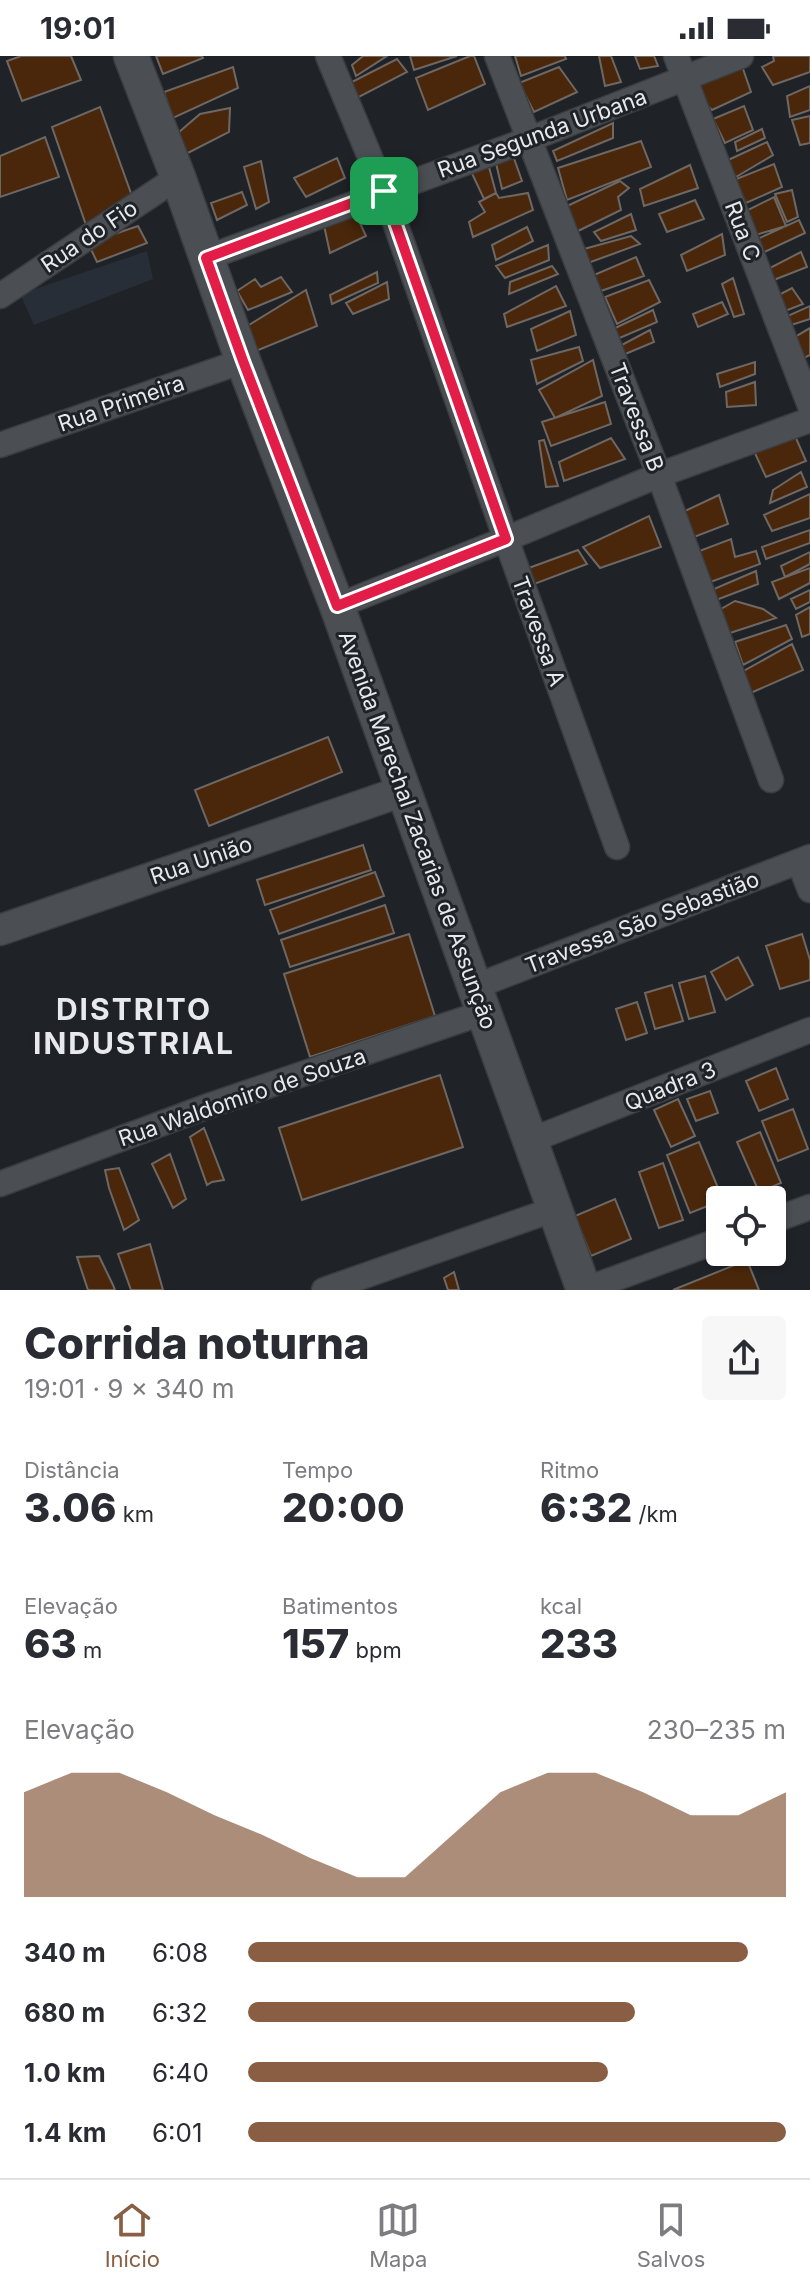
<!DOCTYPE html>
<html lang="pt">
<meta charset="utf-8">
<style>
:root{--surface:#fff;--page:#f7f7f7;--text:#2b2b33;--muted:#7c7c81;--line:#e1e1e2;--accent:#8a5e42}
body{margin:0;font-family:Inter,sans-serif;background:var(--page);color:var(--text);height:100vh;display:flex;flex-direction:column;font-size:30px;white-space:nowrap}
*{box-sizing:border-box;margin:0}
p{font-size:26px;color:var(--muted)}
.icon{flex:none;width:44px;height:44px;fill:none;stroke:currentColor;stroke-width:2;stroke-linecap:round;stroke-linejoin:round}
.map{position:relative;height:1234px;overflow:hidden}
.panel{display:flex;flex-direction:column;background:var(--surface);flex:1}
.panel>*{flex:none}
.buttons{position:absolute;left:706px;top:1130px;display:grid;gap:16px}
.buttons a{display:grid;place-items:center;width:80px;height:80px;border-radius:8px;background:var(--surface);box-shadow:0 2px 6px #0004;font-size:40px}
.pin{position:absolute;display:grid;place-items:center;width:68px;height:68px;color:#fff;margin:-34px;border-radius:16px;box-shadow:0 4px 12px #0006}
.round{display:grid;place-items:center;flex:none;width:84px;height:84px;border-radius:8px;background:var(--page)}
.summary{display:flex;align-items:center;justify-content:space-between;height:136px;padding:0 24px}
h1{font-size:44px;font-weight:800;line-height:60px}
.stats{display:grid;grid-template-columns:repeat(3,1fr);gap:12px;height:136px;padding:8px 24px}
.stats div{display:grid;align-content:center}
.stats b{font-size:40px;font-weight:800}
.stats small{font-size:22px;font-weight:400}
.stats p{font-size:22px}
.chart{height:224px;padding:16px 24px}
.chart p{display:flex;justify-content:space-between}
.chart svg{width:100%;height:144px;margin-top:8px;fill:var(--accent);opacity:.7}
ul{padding:0 24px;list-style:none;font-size:26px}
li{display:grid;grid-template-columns:128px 96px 1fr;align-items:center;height:60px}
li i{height:20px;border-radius:10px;background:var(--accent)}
.status{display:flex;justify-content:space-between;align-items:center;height:56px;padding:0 40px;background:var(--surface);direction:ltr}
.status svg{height:22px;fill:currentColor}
.tabs{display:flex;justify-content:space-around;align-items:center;height:112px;border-top:2px solid var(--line);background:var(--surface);font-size:22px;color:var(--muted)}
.tabs a{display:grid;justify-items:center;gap:4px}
.tabs .current{color:var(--accent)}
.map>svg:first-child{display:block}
.built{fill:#272e37}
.building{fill:#4a270b;stroke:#6e6864;stroke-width:2}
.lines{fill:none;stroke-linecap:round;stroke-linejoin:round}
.minor-casing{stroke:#3a3d40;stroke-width:27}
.tertiary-casing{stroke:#3a3d40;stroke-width:33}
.secondary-casing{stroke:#3a3d40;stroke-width:37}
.minor{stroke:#4b4f54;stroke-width:24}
.tertiary{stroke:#4b4f54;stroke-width:30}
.secondary{stroke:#4b4f54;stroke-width:34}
.route-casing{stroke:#fff;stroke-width:16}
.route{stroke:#e11d48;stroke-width:10}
.labels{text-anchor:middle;stroke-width:6;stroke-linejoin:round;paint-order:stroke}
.street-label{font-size:22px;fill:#e7e9ec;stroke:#1f2227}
.district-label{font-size:30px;font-weight:bold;letter-spacing:2px;fill:#e7e9ec;stroke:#1f2227}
</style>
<div class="status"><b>19:01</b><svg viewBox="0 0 49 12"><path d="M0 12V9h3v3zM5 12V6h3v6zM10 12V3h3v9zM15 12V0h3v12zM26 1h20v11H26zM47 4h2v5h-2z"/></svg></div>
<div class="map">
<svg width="810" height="1234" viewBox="0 0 810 1234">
<rect width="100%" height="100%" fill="#1f2227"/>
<path class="built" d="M147,195L153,223L34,269L20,238Z"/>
<path class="building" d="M21,0H71L81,24L22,45L7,5Z
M156,0H202L203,2L163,18Z
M363,0H387L356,20L352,9Z
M410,0H457L414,14Z
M470,0H474L485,28L428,54L416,22Z
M515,0H565L566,3L521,20Z
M599,0H611L621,26L605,30Z
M635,0H654L658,10L640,13Z
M773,0H810V16L773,29L762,11L774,5Z
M397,3L407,16L355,43L348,28Z
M741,7L751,36L712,54L698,41L695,24Z
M233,11L238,32L173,62L164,36Z
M559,11L577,36L534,56L519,27Z
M810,30V54L790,61L787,40Z
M744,50L753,74L725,87L713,63Z
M100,51L132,140L86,169L52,71Z
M230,52L229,76L184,99L179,76L200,58Z
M810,60V87L800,89L792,64Z
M613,67V82L557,105L553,95Z
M762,73L765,82L737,95L735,86Z
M45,81L59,121L0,141V100Z
M641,85L651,111L567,144L558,112Z
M767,86L773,99L736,121L726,105Z
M511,94L522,125L502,133L495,103Z
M486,100L496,137L484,143L468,109Z
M337,102L345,122L306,141L294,122Z
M261,105L269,146L256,153L244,111Z
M774,108L782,131L746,147L734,124Z
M690,109L698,132L644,150L640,133Z
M620,125L629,132L618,141L621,154L574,177L565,151Z
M792,134L798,161L787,166L775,138Z
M242,136L247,149L217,164L211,147Z
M496,137L499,142L528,137L533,154L473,181L469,166L485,156L479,146Z
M774,141L786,170L752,180L742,157Z
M695,144L704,163L667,176L659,158Z
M354,154L366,180L330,197L323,165Z
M631,158L636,174L601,185L594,176Z
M799,164L805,177L758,199L753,185Z
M138,170L147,187L97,206L88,187Z
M527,171L533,185L496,204L492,189Z
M722,178L725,199L687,215L681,199Z
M631,180L640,188L588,207L584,193Z
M548,189L549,204L505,222L496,210Z
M801,196L807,211L766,227L764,215Z
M636,201L644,220L601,235L594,219Z
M552,210L558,218L509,238L510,226Z
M377,216L378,227L332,248L330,239Z
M281,221L292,236L248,254L237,235L255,223L261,231Z
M733,222L744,258L734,261L722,228Z
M649,224L660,246L617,268L605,241Z
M387,226L389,243L353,258L346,247Z
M556,230L566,250L507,271L504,258Z
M792,232L803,248L780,257L773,242Z
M306,234L317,270L256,295L244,272Z
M722,246L728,258L698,271L693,258Z
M810,250V263L785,271L783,262Z
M653,254L657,266L615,284L611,274Z
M570,255L576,279L537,295L531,273Z
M810,272V299L798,305L790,284Z
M650,274L654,286L618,301L616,292Z
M579,291L583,305L537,328L531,304Z
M593,304L602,340L555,362L539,334Z
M755,306V318L720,331L717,318Z
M755,326L756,349L727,351L726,336Z
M605,346L611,368L551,390L542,366Z
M792,373L806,405L766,421L752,391Z
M611,382L625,403L564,425L559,406Z
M544,384L558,430L546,431L539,385Z
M801,416L807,431L770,447L773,434Z
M810,438V462L772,475L764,459Z
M719,439L728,468L694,481L685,455Z
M649,460L661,491L600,512L583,491Z
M810,474V487L766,503L762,491Z
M731,483L735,501L756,495L760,508L705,528L694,497Z
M578,494L587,508L529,530L526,513Z
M810,496V508L785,521L781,510Z
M810,512V527L779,543L772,526Z
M756,515L758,528L711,546L707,536Z
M810,534V546L796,553L791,543Z
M735,545L763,553L776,562L727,578L721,553Z
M810,551V578L802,581L796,559Z
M786,569L792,583L743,609L735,586Z
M792,588L803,614L746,639L740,617Z
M328,681L342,716L209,770L195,734Z
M363,789L371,814L265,849L257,824Z
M375,816L384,840L279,878L270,854Z
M385,849L394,877L290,911L281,884Z
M409,878L435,960L310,1001L284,918Z
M802,878L810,904V924L780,933L766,890Z
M738,901L753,929L726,944L711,916Z
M705,920L715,956L689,963L679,927Z
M672,929L683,965L655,973L645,937Z
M637,946L647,977L626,984L616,953Z
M776,1012L788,1043L759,1055L746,1025Z
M440,1019L463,1091L302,1144L279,1072Z
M710,1035L718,1057L696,1065L687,1043Z
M678,1043L695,1080L671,1091L654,1054Z
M793,1053L808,1093L778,1105L762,1065Z
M204,1072L224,1124L212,1126L207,1129L190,1081Z
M760,1076L781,1127L759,1136L737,1086Z
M699,1086L723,1144L690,1157L667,1099Z
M170,1098L186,1143L173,1152L152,1108Z
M663,1107L683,1164L659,1172L639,1116Z
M119,1112L139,1164L124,1174L109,1132L105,1114Z
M615,1143L631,1183L591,1200L575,1160Z
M150,1188L163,1234H131L118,1198Z
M99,1200L113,1229L115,1234H88L77,1201Z
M747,1204L759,1234H673Z
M454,1216L459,1234H448L444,1222Z"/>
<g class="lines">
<g class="minor-casing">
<path id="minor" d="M328,0L384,135L506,483L617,791
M497,0L659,419L771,724
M676,0L810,350
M206,202L530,83L741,0
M0,240L178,121
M0,389L243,305
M337,550L506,483L659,419L810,364
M799,806L810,834
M474,931L810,801
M529,1085L810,974
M0,1128L211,1049L485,956
M772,1165L810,1151
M324,1234L555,1153
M584,1234L720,1184"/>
</g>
<g class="tertiary-casing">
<path id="tertiary" d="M0,874L403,735"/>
</g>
<g class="secondary-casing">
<path id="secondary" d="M131,0L178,121L243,305L337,550L584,1234"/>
</g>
<use href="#minor" class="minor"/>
<use href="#tertiary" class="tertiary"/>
<use href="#secondary" class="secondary"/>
</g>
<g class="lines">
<g class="route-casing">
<path id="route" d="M384,135L506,483L337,550L243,305L206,202Z"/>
</g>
<use href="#route" class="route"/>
</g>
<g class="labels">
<g class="street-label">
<text transform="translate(542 77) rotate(-20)" y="8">Rua Segunda Urbana</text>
<text transform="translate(743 175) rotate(69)" y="8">Rua C</text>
<text transform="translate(89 180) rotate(-34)" y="8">Rua do Fio</text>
<text transform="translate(121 347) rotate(-19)" y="8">Rua Primeira</text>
<text transform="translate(637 361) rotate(69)" y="8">Travessa B</text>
<text transform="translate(539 575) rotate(70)" y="8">Travessa A</text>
<text transform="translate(418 774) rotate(70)" y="8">Avenida Marechal Zacarias de Assunção</text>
<text transform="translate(201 804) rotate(-19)" y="8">Rua União</text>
<text transform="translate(642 866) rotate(-21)" y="8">Travessa São Sebastião</text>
<text transform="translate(670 1030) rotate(-22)" y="8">Quadra 3</text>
<text transform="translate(242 1041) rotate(-19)" y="8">Rua Waldomiro de Souza</text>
</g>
<g class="district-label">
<text x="134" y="964">DISTRITO<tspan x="134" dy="34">INDUSTRIAL</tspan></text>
</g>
</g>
</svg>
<div class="buttons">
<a><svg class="icon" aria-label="locate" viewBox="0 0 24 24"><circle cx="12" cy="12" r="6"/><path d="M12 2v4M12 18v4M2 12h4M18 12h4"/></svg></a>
</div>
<div class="pin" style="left:384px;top:135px;background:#1e9e55"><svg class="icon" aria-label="arrive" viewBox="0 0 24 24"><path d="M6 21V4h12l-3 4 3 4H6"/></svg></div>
</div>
<section class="panel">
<div class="summary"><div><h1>Corrida noturna</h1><p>19:01 · 9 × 340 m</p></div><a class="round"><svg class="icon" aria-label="share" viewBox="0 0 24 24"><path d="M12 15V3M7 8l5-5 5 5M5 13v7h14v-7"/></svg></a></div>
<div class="stats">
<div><p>Distância</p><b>3.06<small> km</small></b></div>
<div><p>Tempo</p><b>20:00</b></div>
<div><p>Ritmo</p><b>6:32<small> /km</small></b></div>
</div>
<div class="stats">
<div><p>Elevação</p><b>63<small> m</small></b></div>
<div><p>Batimentos</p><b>157<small> bpm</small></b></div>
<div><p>kcal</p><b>233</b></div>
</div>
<div class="chart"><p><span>Elevação</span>230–235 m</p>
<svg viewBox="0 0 160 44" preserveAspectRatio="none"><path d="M0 44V12L10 6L20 6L30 12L40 19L50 25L60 32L70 38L80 38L90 25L100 12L110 6L120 6L130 12L140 19L150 19L160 12V44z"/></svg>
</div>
<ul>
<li><b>340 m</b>6:08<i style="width:93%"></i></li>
<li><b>680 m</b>6:32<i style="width:72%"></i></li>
<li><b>1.0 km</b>6:40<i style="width:67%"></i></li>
<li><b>1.4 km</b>6:01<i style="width:100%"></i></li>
</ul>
</section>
<nav class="tabs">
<a class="current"><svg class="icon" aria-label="home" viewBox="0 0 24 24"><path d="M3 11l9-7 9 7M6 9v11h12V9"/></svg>Início</a>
<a><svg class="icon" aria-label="map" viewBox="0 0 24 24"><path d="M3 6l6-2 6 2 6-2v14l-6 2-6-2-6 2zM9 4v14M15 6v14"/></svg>Mapa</a>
<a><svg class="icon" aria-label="saved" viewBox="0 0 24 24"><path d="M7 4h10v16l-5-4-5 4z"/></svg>Salvos</a>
</nav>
